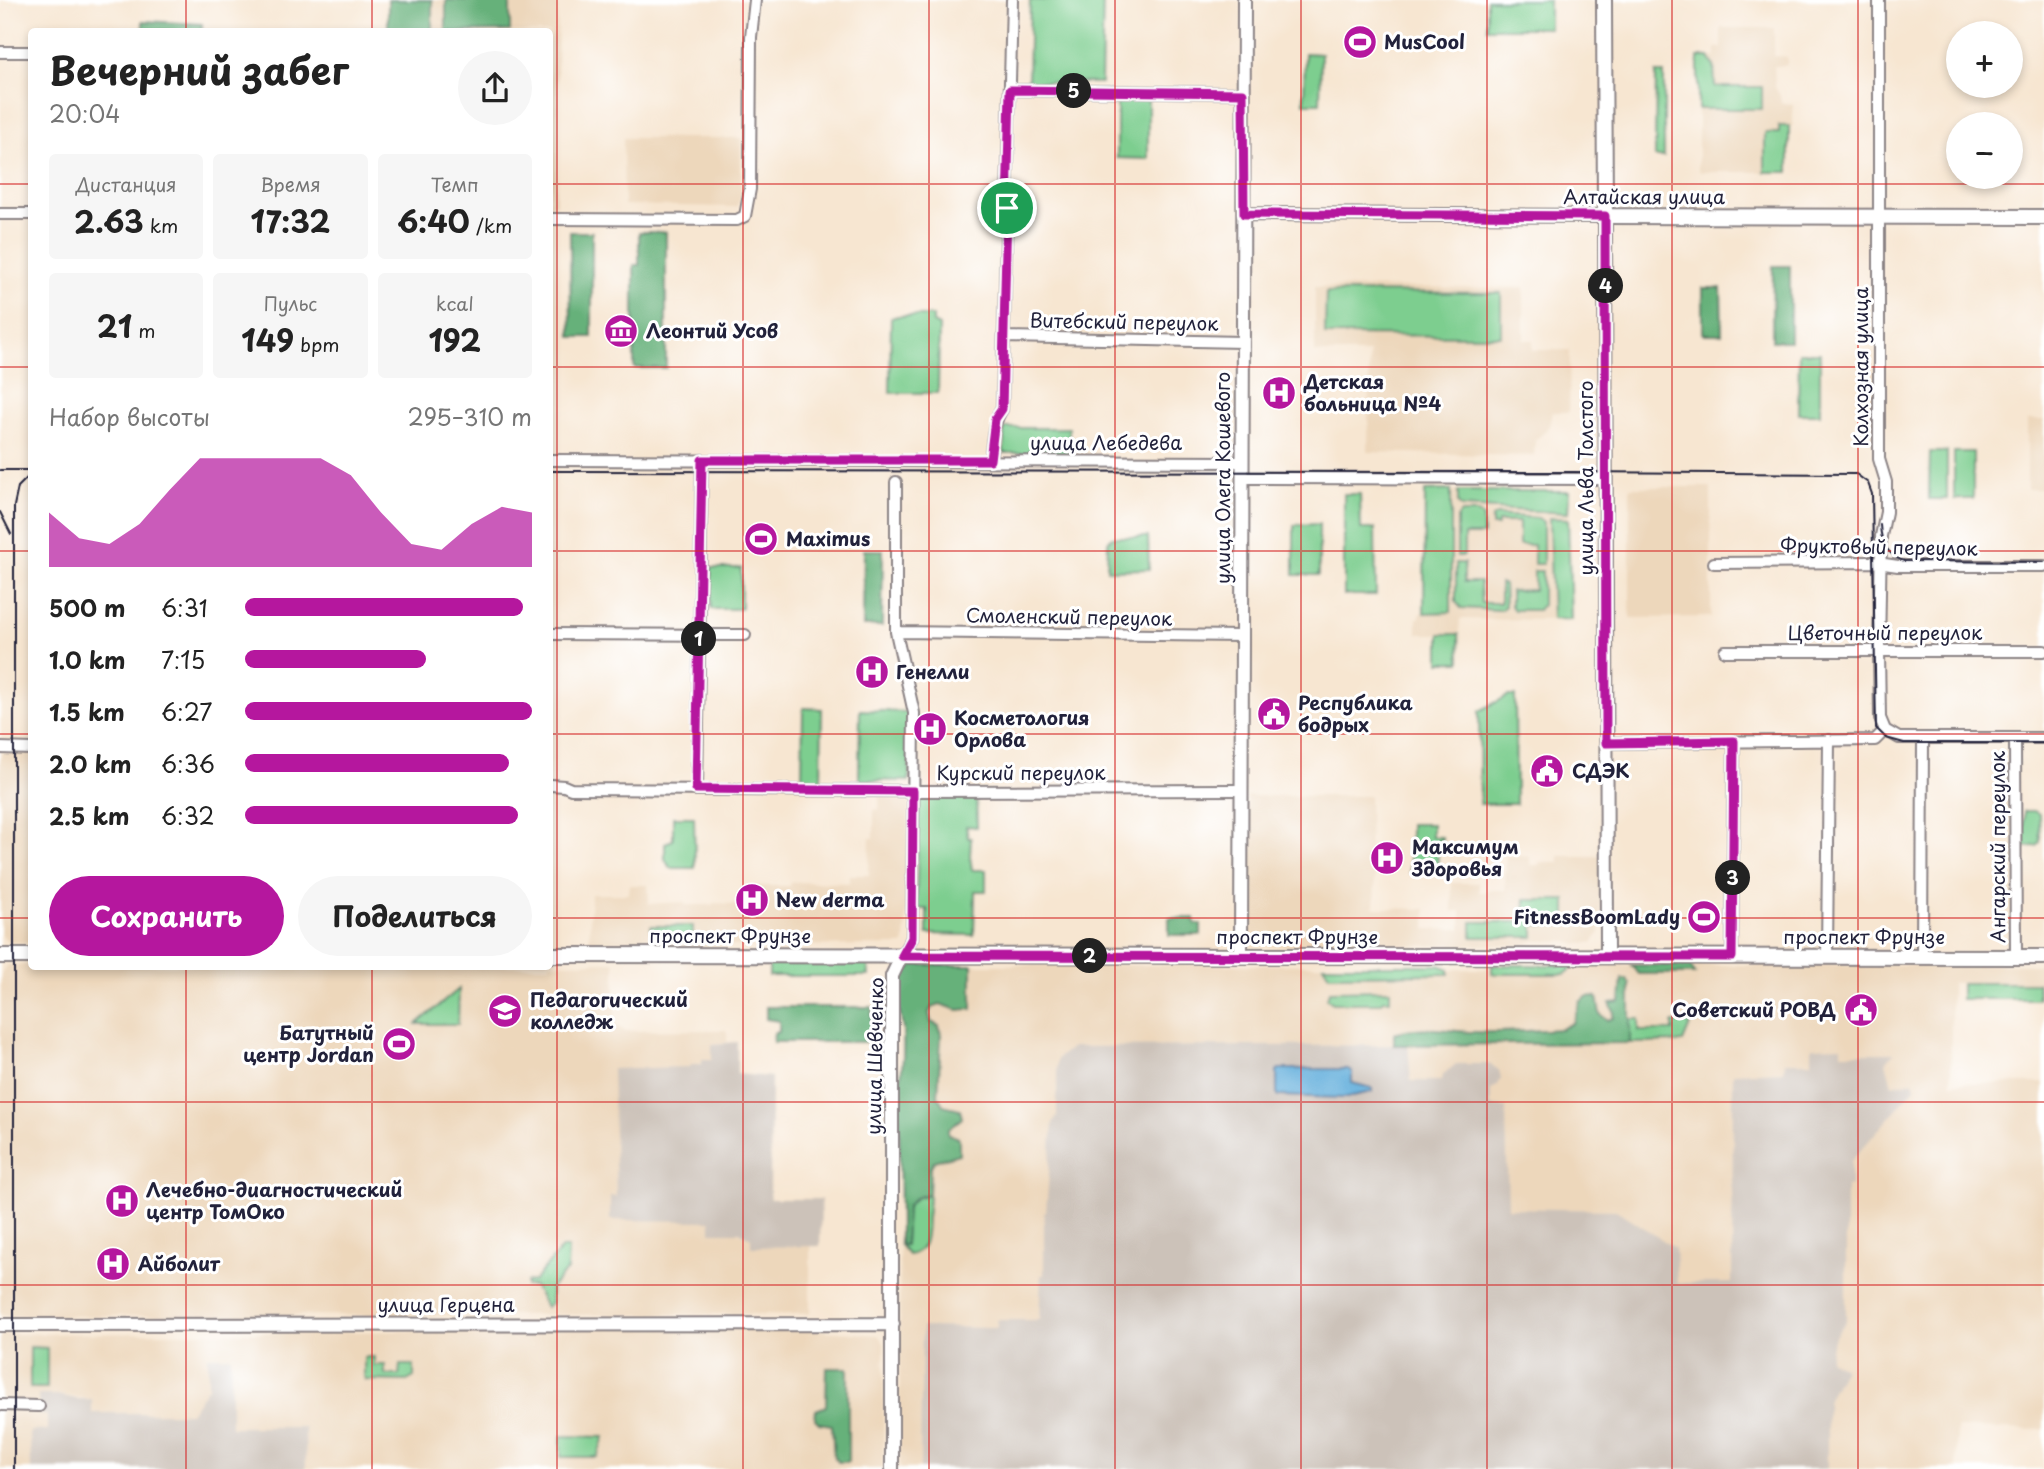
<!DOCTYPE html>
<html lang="ru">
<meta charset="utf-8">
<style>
:root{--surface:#fff;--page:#f6f6f6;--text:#222;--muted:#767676;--accent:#b5179e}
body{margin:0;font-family:"Playpen Sans",sans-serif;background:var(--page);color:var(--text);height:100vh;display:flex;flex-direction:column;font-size:26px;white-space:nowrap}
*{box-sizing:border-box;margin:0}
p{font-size:23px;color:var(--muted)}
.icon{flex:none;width:38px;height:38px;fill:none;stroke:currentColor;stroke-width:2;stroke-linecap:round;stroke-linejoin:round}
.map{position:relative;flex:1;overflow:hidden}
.drawer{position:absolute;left:28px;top:28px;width:525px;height:942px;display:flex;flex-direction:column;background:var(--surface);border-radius:7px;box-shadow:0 4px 10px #0003}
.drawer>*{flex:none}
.buttons{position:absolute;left:1946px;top:21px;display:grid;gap:14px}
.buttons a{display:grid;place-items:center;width:77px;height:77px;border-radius:50%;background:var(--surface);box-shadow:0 4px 10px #0003;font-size:35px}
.pin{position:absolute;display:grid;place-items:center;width:60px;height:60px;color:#fff;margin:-30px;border:4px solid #fff;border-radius:50%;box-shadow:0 2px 7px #0007}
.km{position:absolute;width:35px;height:35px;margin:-18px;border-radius:50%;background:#222;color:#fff;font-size:19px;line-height:35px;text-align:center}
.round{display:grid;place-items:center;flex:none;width:74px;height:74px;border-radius:37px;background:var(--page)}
.headline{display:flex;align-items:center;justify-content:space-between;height:119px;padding:0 21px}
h1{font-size:38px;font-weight:700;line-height:52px}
.metrics{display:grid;grid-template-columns:repeat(3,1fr);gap:10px;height:119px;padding:7px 21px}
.metrics div{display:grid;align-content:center;border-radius:7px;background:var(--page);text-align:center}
.metrics b{font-size:30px;font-weight:700}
.metrics small{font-size:19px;font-weight:400}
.metrics p{font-size:19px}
.chart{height:196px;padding:14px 21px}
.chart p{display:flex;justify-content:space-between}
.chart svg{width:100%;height:126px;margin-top:7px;fill:var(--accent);opacity:.7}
.action{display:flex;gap:14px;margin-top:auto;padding:14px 21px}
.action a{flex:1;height:80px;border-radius:42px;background:var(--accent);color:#fff;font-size:28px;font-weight:700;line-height:80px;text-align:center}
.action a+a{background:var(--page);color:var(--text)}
ul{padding:0 21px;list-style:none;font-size:23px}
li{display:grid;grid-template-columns:112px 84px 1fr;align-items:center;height:52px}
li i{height:18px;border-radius:9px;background:var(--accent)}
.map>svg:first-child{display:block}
.built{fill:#edd7bb}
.industrial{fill:#ccc2b9}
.green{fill:#7dce8f;stroke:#507865;stroke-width:2}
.forest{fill:#66b17a;stroke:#446a5a;stroke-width:2}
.water{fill:#63afdc;stroke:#42688c;stroke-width:2}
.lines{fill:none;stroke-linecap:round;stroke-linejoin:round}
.minor-casing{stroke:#8c8486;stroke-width:14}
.tertiary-casing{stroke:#8c8486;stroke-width:16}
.secondary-casing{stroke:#8c8486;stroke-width:18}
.minor{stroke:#fff;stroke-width:10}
.tertiary{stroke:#fff;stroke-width:12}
.secondary{stroke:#fff;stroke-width:14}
.tram{stroke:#22223b;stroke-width:2}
.route-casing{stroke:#fff;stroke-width:14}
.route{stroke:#b5179e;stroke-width:9}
.grid{fill:none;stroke:#d62828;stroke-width:2;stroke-opacity:0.55}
.labels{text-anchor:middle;stroke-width:6;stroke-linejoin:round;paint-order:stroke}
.poi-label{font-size:19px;font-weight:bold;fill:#22223b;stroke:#fff;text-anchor:start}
.street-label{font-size:19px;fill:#22223b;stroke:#fff}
</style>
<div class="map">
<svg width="2044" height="1469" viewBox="0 0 2044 1469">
<rect width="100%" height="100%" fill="#fff"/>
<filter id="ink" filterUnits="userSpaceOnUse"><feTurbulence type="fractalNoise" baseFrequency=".0143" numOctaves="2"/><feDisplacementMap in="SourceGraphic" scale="14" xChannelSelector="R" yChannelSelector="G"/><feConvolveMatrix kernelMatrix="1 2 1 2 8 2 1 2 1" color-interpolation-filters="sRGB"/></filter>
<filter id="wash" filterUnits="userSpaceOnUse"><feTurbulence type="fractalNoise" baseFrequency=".00686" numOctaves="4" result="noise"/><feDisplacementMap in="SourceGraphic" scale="28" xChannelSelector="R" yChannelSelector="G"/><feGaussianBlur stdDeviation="1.57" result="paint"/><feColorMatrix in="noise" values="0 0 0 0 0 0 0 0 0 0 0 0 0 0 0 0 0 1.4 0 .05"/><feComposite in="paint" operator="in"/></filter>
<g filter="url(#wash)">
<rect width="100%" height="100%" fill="#f7e6d1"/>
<path class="built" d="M388,0H558L556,204H550V32L388,31Z
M1721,28H1774V56L1787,57V65L1774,66L1775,87L1780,96L1781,103L1793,104V126L1789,127V172H1701L1698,169V57H1716V48H1721Z
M623,138H741V196L737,207L624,205Z
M1315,287L1524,288V340H1533V350H1570L1569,412H1553L1548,429L1535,440L1534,456L1368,452L1369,353H1315Z
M2027,420H2044V489H2027Z
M1630,487H1711V617L1630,618Z
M1425,491H1569L1571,620L1460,619L1459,634H1417V618H1420V613H1424Z
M0,753H31V943L9,942L0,934Z
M879,795L910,796L905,941L903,945L589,947L591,894H629V885H648L649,904L684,902L685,905H712L713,903L753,905V886H790L791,882L850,883V875H869L870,838H874V810L879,809Z
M1247,796H1369L1370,872L1375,873L1374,908L1426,909V929H1461V911H1452V883H1479V892H1487V890H1505L1506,856H1530V865H1539L1540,862H1559V856H1601L1600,932L1594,942L1576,945L1567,941H1534L1524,945L1251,946L1246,942Z
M615,962V1025L625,1031L727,1030V1042L712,1044V1059L691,1067L614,1128L616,1196H611L711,1221L751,1238L752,1247L810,1246V1314L11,1316L0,1314L1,974L7,965L550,966V963Z
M915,965H1439L1449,969H1484L1492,965H2044V983H1951V1083H2044V1430L1957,1428L1956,1469H1827V1400L1844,1368L1828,1360L1833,1339L1846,1321V1186H1851V1160L1915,1088L1907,1082L1892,1086L1886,1062L1893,1053H1841V1047H1813L1812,1063L1785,1062V1071L1733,1073L1732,1283H1676V1269L1616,1210L1507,1208L1506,1107L1491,1106V1090L1498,1085L1442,1081H1411L1407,1045L1072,1047L1057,1059V1116L1044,1275L1041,1276L1039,1320H998L997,1328L922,1327L920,1469H900L899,1087L903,1065V1027L898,1009V981L904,972Z
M654,1327L801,1329L878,1335L884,1343L883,1469H306L305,1427H231L230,1356H208V1387L191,1413H92L91,1399L57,1395L39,1415H47V1431H30L31,1469H0V1335L2,1334L339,1332Z"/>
<path class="industrial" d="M737,1042V1074L771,1077L770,1199H821L820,1246L751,1247V1238L739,1232H711V1221L610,1220V1196H616L612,1069L690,1067L691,1064H702V1059H712V1044Z
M1408,1045L1411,1081H1442L1443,1075L1456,1064H1489L1499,1070L1501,1078L1498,1085L1491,1090V1106L1506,1107L1508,1208L1616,1210L1675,1248L1677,1283H1732L1733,1073L1784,1071L1785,1062H1812V1047L1841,1046V1053H1894L1886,1062L1892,1085L1914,1081L1915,1088L1851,1161V1186L1846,1187V1321L1833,1339L1829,1360L1844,1368L1827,1400V1469H920L922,1327L997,1328V1320H1039L1041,1275H1044V1213L1046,1212L1053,1123L1057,1116V1059L1072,1047Z
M208,1356H231V1427H305L306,1469H31L30,1431L47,1430V1415H39L38,1395H57L77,1399H92V1413H190L208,1387Z"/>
<path class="green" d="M1030,0H1103L1101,83L1028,82Z
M1487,0H1549V28H1487Z
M1305,53L1321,54L1320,103H1304Z
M1698,57H1709L1714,66L1715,87H1762V109H1698Z
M1656,73H1664V157H1655Z
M1117,96L1148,97V159L1117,158Z
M1779,126H1789V172H1765V133H1779Z
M1326,292L1501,293V336L1325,335Z
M898,316H933V323L939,326L938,393H890L891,318Z
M1799,353H1820V414H1798Z
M1004,428H1069V453H1004Z
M1930,452H1947V499H1929Z
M1954,452H1973V499H1954Z
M1451,490V612L1424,613L1425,491Z
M1458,491H1569L1568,513L1461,507L1458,503Z
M1344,494H1360L1361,529H1375L1376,595H1344Z
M1461,513H1478L1483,517V535H1464V556H1457V518Z
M1496,515L1538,518L1543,522V564H1534V545H1519V522H1498V526H1492V518Z
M1549,518L1568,519L1571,620L1552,619Z
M1319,524V575H1294V525Z
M1112,537H1148L1149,569L1107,570L1108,542Z
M1456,563H1464V582H1480L1481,603H1500V583L1504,585L1505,606L1500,610L1461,608L1456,602Z
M711,568H741V609H711Z
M1534,571H1542V605L1538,610H1514L1511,606V591L1534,590Z
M1440,634H1459L1460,662H1440Z
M1508,696H1515L1516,804H1480L1479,711Z
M803,708L822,709L821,781L802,780Z
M860,710L908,712L910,715L909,781L859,780Z
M976,795L977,827L966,826L968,838H971L970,856L972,870H986V891H975L974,935L927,934V909H916L919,799L924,796Z
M2024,811H2034L2039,814L2040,842L2037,846L2024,847Z
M673,817H694L695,868H670L665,859V843L673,840Z
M1410,824H1432V837H1442V840L1437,841L1438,868L1434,872L1410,873Z
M1525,900H1566V925H1534V937H1472V922H1524Z
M651,926H693V938H651Z
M769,963L868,964L869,976H769Z
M1323,965H1439L1449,969V974L1329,975Z
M1492,965H1577L1565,974H1492Z
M1961,983H2038V999H1961Z
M459,989L458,1024H417Z
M1390,990V1000H1384L1381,1003H1333L1327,999L1329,991Z
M1630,1019H1639V1031H1673V1023H1691L1683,1042L1630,1043Z
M929,1194C929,1202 928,1210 927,1218C926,1234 928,1252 908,1255L900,1245L905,1244L907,1207L915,1198Z
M562,1248H568L567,1270L551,1288V1303L546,1307L534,1286H526V1282L534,1281Z
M30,1347L47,1348V1388H30Z
M364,1357H374V1365H385V1375H399L400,1365H414V1377L407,1381L366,1380L364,1376Z
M561,1436L604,1437L597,1457H561Z"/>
<path class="forest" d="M388,0H432V31H388Z
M446,0H523V1H510V31L446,32Z
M143,21L202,24V31H143Z
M570,232H592V337H571Z
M639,232H666V368H634V265H639Z
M1773,266H1790V341H1772Z
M1703,288H1721L1722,334H1703Z
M864,550H883L882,626H863Z
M1169,918H1194L1195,924H1201V935H1169Z
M915,965H972V1009L958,1010L940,1004L932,1007L929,1013L931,1022L939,1026L941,1035L938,1096L943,1105L960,1109L962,1118L948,1129V1134L959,1138V1154L934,1161L930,1168L929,1194L915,1198L907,1207L905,1245H900L899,1087C903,1068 904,1050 903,1031C902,1015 893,996 898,980C901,973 909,969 915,965Z
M1632,965H1690L1695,974H1639Z
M1622,979H1626L1630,984V1043L1394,1045V1033C1423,1024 1444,1031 1474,1032C1503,1033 1532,1031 1561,1029L1573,1023L1580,1002L1588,996L1597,997L1600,1014L1607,1020L1613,1018L1614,1012L1610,1003L1620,1002Z
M766,1007H872L871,1042H773L774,1033L779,1032V1021L766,1019Z
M827,1368H848V1462H838L834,1458L832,1425L819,1423L815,1419L816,1410L826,1406Z"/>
<path class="water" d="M1279,1069H1348L1352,1072V1083L1372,1088V1092L1343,1098L1279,1096L1277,1093V1071Z"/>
</g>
<g filter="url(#ink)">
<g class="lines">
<g class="minor-casing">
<path id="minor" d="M1879,0V459L1886,482V512L1881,536L1879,650L1880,718L1885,730
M0,52H32
M1010,90L1243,93
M0,214H32
M550,219L737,220L745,216L750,189L751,37L755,0
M1004,337L1242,342
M550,460L1242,462
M990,460C993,442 992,424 1002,409L1012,0
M1242,478L1606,479
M896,482V632L914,713L912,938L902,955
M1714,563L1871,562L1898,566H2044
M896,632L1242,636
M550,634L745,635
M1725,651H2044
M2015,738L2016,957
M1606,743L1875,740L1885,730L1899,738H2044
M0,748L32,749
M550,785L564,786L571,789L913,791L1241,790
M697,789L702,460
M1732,957L1734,741
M1827,957L1829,740
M1922,957L1923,738
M0,1405L39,1406"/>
</g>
<g class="tertiary-casing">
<path id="tertiary" d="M1244,214L1605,216L1607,956
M1241,956L1244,0
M0,1325L893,1324
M892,1469V976L902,955"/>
</g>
<g class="secondary-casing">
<path id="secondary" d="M1604,0L1605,216L2044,217
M550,955L2044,957
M0,956H32"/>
</g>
<use href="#minor" class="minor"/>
<use href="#tertiary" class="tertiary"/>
<use href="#secondary" class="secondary"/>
<path class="tram" d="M0,470H32
M550,471L1574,472L1856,474L1868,483L1872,494L1876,728L1886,738L1904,743H2044
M0,512L11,534
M1880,525C1881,543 1887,555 1904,561L2044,562
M14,1469V506L18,487L32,473"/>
</g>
</g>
<g class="lines" filter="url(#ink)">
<g class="route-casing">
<path id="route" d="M1010,90L1243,93L1244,214L1605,216L1606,743L1734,741L1732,957L902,956L912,938L913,791L696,789L702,460H990L995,419L1002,409Z"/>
</g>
<use href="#route" class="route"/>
</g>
<path class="grid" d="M186,0V32M372,0V32M557,0V1469M743,0V1469M929,0V1469M1115,0V1469M1301,0V1469M1487,0V1469M1672,0V1469M1858,0V1469M0,184H32M550,184H2044M0,367H32M550,367H2044M0,551H32M550,551H2044M0,734H32M550,734H2044M0,918H32M550,918H2044M186,966V1469M372,966V1469M0,1102H2044M0,1285H2044"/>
<defs>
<g id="stadium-disc" transform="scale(1.75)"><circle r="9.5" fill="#b5179e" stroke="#fff"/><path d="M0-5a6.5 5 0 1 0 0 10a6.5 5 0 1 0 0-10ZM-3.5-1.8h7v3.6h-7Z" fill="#fff"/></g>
<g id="museum-disc" transform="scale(1.75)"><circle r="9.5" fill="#b5179e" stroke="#fff"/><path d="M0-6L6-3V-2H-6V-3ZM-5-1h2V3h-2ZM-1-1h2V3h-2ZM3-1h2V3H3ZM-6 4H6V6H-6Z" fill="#fff"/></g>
<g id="hospital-disc" transform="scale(1.75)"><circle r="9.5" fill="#b5179e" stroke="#fff"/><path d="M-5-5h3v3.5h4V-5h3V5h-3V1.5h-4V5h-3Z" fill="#fff"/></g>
<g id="civic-disc" transform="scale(1.75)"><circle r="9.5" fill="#b5179e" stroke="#fff"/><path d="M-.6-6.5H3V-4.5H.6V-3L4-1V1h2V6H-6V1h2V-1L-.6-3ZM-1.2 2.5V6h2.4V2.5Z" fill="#fff"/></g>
<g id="university-disc" transform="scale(1.75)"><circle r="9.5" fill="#b5179e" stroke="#fff"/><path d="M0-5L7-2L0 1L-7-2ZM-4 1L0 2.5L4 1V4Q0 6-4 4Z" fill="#fff"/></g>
</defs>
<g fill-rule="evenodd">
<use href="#stadium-disc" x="1360" y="42"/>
<use href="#museum-disc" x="621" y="331"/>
<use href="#hospital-disc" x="1279" y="393"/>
<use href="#stadium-disc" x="761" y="539"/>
<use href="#hospital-disc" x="872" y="672"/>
<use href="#civic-disc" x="1274" y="714"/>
<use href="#hospital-disc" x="930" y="729"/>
<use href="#civic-disc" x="1547" y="771"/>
<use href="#hospital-disc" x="1387" y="858"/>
<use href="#hospital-disc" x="752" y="900"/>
<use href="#stadium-disc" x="1704" y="917"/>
<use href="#civic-disc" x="1861" y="1010"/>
<use href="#university-disc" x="505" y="1011"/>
<use href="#stadium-disc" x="399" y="1044"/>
<use href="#hospital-disc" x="122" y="1201"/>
<use href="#hospital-disc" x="113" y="1264"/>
</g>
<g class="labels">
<g class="poi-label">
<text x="1384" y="49">MusCool</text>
<text x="646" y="338">Леонтий Усов</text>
<text x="1304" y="389">Детская<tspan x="1304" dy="22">больница №4</tspan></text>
<text x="786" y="546">Maximus</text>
<text x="896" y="679">Генелли</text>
<text x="1298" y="710">Республика<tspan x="1298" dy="22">бодрых</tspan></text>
<text x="954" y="725">Косметология<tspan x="954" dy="22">Орлова</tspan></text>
<text x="1572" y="778">СДЭК</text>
<text x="1412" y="854">Максимум<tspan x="1412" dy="22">Здоровья</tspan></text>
<text x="776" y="907">New derma</text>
<text x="1680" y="924" text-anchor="end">FitnessBoomLady</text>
<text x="530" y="1007">Педагогический<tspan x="530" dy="22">колледж</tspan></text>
<text x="1836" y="1017" text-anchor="end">Советский РОВД</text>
<text x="374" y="1040" text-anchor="end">Батутный<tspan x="374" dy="22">центр Jordan</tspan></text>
<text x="146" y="1197">Лечебно-диагностический<tspan x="146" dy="22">центр ТомОко</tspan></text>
<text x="138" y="1271">Айболит</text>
</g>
<g class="street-label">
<text x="1644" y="204">Алтайская улица</text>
<text transform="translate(1124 322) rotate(1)" y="7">Витебский переулок</text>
<text transform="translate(1861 367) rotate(-90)" y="7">Колхозная улица</text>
<text x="1106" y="450">улица Лебедева</text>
<text transform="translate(1223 478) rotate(-90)" y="7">улица Олега Кошевого</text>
<text transform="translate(1586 478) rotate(-90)" y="7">улица Льва Толстого</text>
<text transform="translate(1879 547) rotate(1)" y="7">Фруктовый переулок</text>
<text transform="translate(1069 617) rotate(1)" y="7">Смоленский переулок</text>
<text x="1885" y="640">Цветочный переулок</text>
<text x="1021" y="780">Курский переулок</text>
<text transform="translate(1998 847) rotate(-90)" y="7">Ангарский переулок</text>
<text x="730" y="943">проспект Фрунзе</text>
<text x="1297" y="944">проспект Фрунзе</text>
<text x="1864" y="944">проспект Фрунзе</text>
<text transform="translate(875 1056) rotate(-89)" y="7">улица Шевченко</text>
<text x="446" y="1312">улица Герцена</text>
</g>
</g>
</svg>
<div class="buttons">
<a>+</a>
<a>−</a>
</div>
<div class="pin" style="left:1007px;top:208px;background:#1e9e55"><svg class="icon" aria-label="arrive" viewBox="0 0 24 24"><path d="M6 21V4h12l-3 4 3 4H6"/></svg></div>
<b class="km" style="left:699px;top:639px">1</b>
<b class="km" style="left:1090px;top:956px">2</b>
<b class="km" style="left:1733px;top:878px">3</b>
<b class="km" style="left:1606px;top:286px">4</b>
<b class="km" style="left:1074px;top:91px">5</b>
<section class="drawer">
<div class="headline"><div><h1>Вечерний забег</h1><p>20:04</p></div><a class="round"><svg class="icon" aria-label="share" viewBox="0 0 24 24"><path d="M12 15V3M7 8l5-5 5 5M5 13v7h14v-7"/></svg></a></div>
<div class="metrics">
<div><p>Дистанция</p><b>2.63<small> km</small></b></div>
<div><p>Время</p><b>17:32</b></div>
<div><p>Темп</p><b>6:40<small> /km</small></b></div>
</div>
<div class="metrics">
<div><b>21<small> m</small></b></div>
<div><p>Пульс</p><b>149<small> bpm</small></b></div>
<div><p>kcal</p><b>192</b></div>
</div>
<div class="chart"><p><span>Набор высоты</span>295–310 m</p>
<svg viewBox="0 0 160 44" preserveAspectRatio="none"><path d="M0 44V25L10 34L20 36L30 29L40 17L50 6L60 6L70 6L80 6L90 6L100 12L110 25L120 36L130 38L140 29L150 23L160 25V44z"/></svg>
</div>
<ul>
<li><b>500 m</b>6:31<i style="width:97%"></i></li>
<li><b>1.0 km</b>7:15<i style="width:63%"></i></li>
<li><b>1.5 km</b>6:27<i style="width:100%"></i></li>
<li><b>2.0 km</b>6:36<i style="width:92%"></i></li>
<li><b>2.5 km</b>6:32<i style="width:95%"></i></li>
</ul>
<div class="action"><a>Сохранить</a><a>Поделиться</a></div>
</section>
</div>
